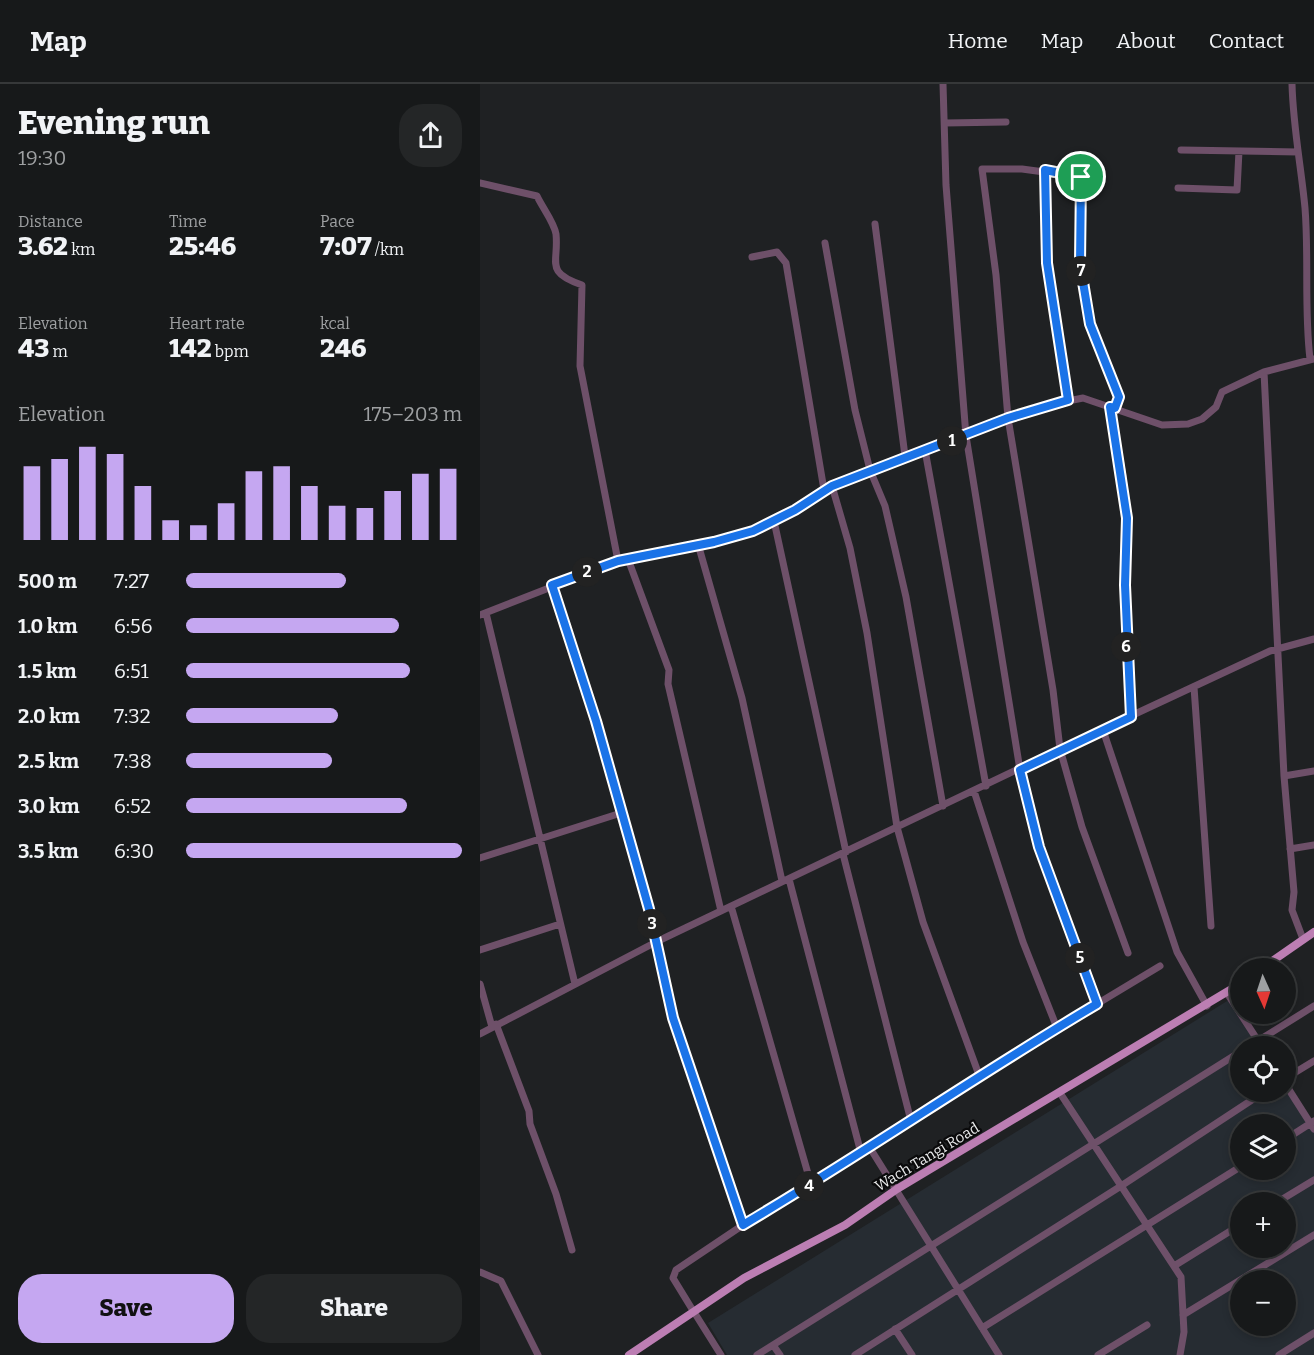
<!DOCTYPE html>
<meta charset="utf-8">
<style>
:root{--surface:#17191a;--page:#242627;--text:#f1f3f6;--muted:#9ea0a2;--line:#363839;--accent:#c5a7f1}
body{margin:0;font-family:Bitter,serif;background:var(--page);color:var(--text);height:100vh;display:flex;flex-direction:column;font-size:22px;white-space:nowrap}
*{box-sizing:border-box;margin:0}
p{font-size:20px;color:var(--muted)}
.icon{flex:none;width:33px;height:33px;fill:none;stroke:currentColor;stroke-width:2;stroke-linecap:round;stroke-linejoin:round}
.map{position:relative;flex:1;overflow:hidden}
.drawer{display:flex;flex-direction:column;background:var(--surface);width:480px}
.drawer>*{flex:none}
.needle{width:39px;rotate:177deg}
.controls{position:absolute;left:750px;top:874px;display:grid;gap:12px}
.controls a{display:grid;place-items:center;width:66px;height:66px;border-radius:50%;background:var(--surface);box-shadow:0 3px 9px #0003,0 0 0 2px var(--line);font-size:30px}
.pin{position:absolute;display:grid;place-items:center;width:51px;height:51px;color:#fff;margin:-26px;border:3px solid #fff;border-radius:50%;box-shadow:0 2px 6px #0007}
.km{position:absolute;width:30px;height:30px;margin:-15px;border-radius:50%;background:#222;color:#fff;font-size:16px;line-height:30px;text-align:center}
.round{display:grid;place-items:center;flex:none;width:63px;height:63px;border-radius:24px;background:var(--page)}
.headline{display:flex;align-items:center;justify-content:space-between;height:102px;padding:0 18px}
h1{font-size:33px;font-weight:800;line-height:45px}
.metrics{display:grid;grid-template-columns:repeat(3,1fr);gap:9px;height:102px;padding:6px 18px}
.metrics div{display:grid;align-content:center}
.metrics b{font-size:26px;font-weight:800}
.metrics small{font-size:16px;font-weight:400}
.metrics p{font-size:16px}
.chart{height:168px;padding:12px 18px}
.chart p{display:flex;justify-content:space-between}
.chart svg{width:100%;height:108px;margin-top:6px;stroke:var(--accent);stroke-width:6}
.cta{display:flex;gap:12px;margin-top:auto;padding:12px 18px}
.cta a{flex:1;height:69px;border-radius:24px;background:var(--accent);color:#111;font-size:24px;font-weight:800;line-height:69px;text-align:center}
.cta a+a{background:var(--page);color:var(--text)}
ul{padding:0 18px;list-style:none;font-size:20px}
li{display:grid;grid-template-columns:96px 72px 1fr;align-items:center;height:45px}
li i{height:15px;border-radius:8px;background:var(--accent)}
header{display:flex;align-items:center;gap:36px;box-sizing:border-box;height:84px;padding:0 30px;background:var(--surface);border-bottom:2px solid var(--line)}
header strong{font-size:28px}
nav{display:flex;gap:33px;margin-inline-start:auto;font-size:21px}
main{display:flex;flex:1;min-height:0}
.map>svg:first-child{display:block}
.built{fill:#262c32;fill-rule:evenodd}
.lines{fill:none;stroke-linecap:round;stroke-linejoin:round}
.minor{stroke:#6e5069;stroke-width:7}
.major{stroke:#bc7eb3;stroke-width:8}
.route-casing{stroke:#fff;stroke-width:12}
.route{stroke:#1a73e8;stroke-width:8}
.labels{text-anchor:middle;stroke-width:4.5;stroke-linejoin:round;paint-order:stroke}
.street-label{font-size:15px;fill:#eaebec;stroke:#0a0a0b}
</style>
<header>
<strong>Map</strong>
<nav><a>Home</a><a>Map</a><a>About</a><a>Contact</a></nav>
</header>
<main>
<section class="drawer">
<div class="headline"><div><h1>Evening run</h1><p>19:30</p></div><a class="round"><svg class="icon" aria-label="share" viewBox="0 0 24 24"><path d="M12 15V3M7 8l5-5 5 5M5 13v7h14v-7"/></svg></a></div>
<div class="metrics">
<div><p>Distance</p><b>3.62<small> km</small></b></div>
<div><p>Time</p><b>25:46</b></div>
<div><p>Pace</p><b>7:07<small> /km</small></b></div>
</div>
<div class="metrics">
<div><p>Elevation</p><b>43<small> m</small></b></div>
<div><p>Heart rate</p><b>142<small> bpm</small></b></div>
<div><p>kcal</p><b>246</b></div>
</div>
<div class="chart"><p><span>Elevation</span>175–203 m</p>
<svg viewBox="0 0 160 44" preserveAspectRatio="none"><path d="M5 44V14M15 44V11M25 44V6M35 44V9M45 44V22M55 44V36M65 44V38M75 44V29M85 44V16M95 44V14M105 44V22M115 44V30M125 44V31M135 44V24M145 44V17M155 44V15"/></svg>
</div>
<ul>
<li><b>500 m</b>7:27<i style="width:58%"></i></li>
<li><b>1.0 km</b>6:56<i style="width:77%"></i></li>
<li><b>1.5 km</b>6:51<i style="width:81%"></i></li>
<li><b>2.0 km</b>7:32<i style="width:55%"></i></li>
<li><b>2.5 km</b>7:38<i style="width:53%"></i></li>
<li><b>3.0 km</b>6:52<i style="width:80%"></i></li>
<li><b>3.5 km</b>6:30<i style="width:100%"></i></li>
</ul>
<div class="cta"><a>Save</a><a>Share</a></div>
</section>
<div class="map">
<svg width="834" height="1271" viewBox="0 0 834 1271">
<rect width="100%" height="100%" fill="#1f2123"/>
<path class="built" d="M752,914L783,963H760V1008H806V999L834,1044V1271H247L228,1239ZM760,1041H806V1086H760ZM760,1119H806V1164H760ZM760,1197H806V1242H760Z"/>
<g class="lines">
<path class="minor" d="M463,0L466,101L486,352L540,686L559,763L617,920
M812,0C813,42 821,82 825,124C829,174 824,225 830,275
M465,39L526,38
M701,66L818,68
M565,86L567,179L588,316
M0,99L57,112C62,123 74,138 76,150C79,179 64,188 102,201L100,282L138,477
M698,104L757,106L759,67
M395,140L425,372
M345,159L375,326L390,386L405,422L426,513L463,722
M272,173L297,168L306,179L344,406
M784,288L804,692L814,808L812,826L823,855
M631,323L643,392L647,434L645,501L651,633
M635,324L639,313L610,240L599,180L601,93L542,85H502L516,191L528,334L573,606L580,665L602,743L648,869
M445,366L506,702
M352,402L370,464L387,549L417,743L443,838L499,991
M294,437L366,768
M218,460L262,614L302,797
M148,475L189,586L188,600L241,827
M72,501L116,637L169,825L193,934L263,1141
M6,529L95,900
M0,531L138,477L234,458L273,447L315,426L352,402L425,372L568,321L603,314L682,341L708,340L722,335L736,323L742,308L784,288L834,275
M714,603L731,842
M623,646L697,868L727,922
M804,692L834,687
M494,707L543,858L577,944
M810,765L834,761
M363,770L431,1037
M0,774L141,729
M309,795L381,1069
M251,822L331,1100
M0,866L80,840
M0,900L12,943
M747,909L782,963
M16,940L49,1027L50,1040L76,1110L92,1166
M0,950L176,858L580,665L790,567L834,555
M768,963L834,922
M806,994L834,977
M806,1001L834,1045
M580,1009L701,1193L704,1248L700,1271
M806,1055L834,1037
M390,1064L519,1271
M796,1119L834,1096
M694,1182L760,1141
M0,1188L21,1197L58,1271
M212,1225L193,1194L196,1186L263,1141L390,1064L499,991L680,882
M214,1228L241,1271
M703,1231L834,1151
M502,1244L760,1083
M415,1245L432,1271
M293,1261L300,1271
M277,1271L760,968
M375,1271L641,1102L784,1008
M618,1271L667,1241
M799,1271L834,1249"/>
<path class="major" d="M781,885L834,848
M149,1271L264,1194L365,1141L417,1105L760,900"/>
</g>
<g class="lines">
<g class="route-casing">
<path id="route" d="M565,86L601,93L600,180L610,240L639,313L635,324L630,323L647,434L645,501L651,633L540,686L559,763L617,920C497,991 383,1070 263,1141L193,934L169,825L116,637L72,501L138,477L234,458L273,447L315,426L352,402L528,334L588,316L567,179Z"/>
</g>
<use href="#route" class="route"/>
</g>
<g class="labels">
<g class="street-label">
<text transform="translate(447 1073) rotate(-31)" y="5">Wach Tangi Road</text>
</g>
</g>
</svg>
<div class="controls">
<a><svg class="needle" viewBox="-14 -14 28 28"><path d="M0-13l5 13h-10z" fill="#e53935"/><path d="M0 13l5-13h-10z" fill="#9ea0a2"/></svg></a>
<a><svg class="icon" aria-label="locate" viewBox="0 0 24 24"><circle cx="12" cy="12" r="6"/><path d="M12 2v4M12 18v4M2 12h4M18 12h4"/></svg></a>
<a><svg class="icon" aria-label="layers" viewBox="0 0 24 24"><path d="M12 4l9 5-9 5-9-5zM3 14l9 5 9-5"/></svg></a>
<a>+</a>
<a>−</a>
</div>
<div class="pin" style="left:601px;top:93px;background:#1e9e55"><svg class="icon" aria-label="arrive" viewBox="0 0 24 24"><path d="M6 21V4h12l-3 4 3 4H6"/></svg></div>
<b class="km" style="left:472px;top:357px">1</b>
<b class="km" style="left:107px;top:488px">2</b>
<b class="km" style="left:172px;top:840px">3</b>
<b class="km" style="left:329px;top:1102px">4</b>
<b class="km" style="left:600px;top:874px">5</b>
<b class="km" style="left:646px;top:563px">6</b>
<b class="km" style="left:601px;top:187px">7</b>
</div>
</main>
